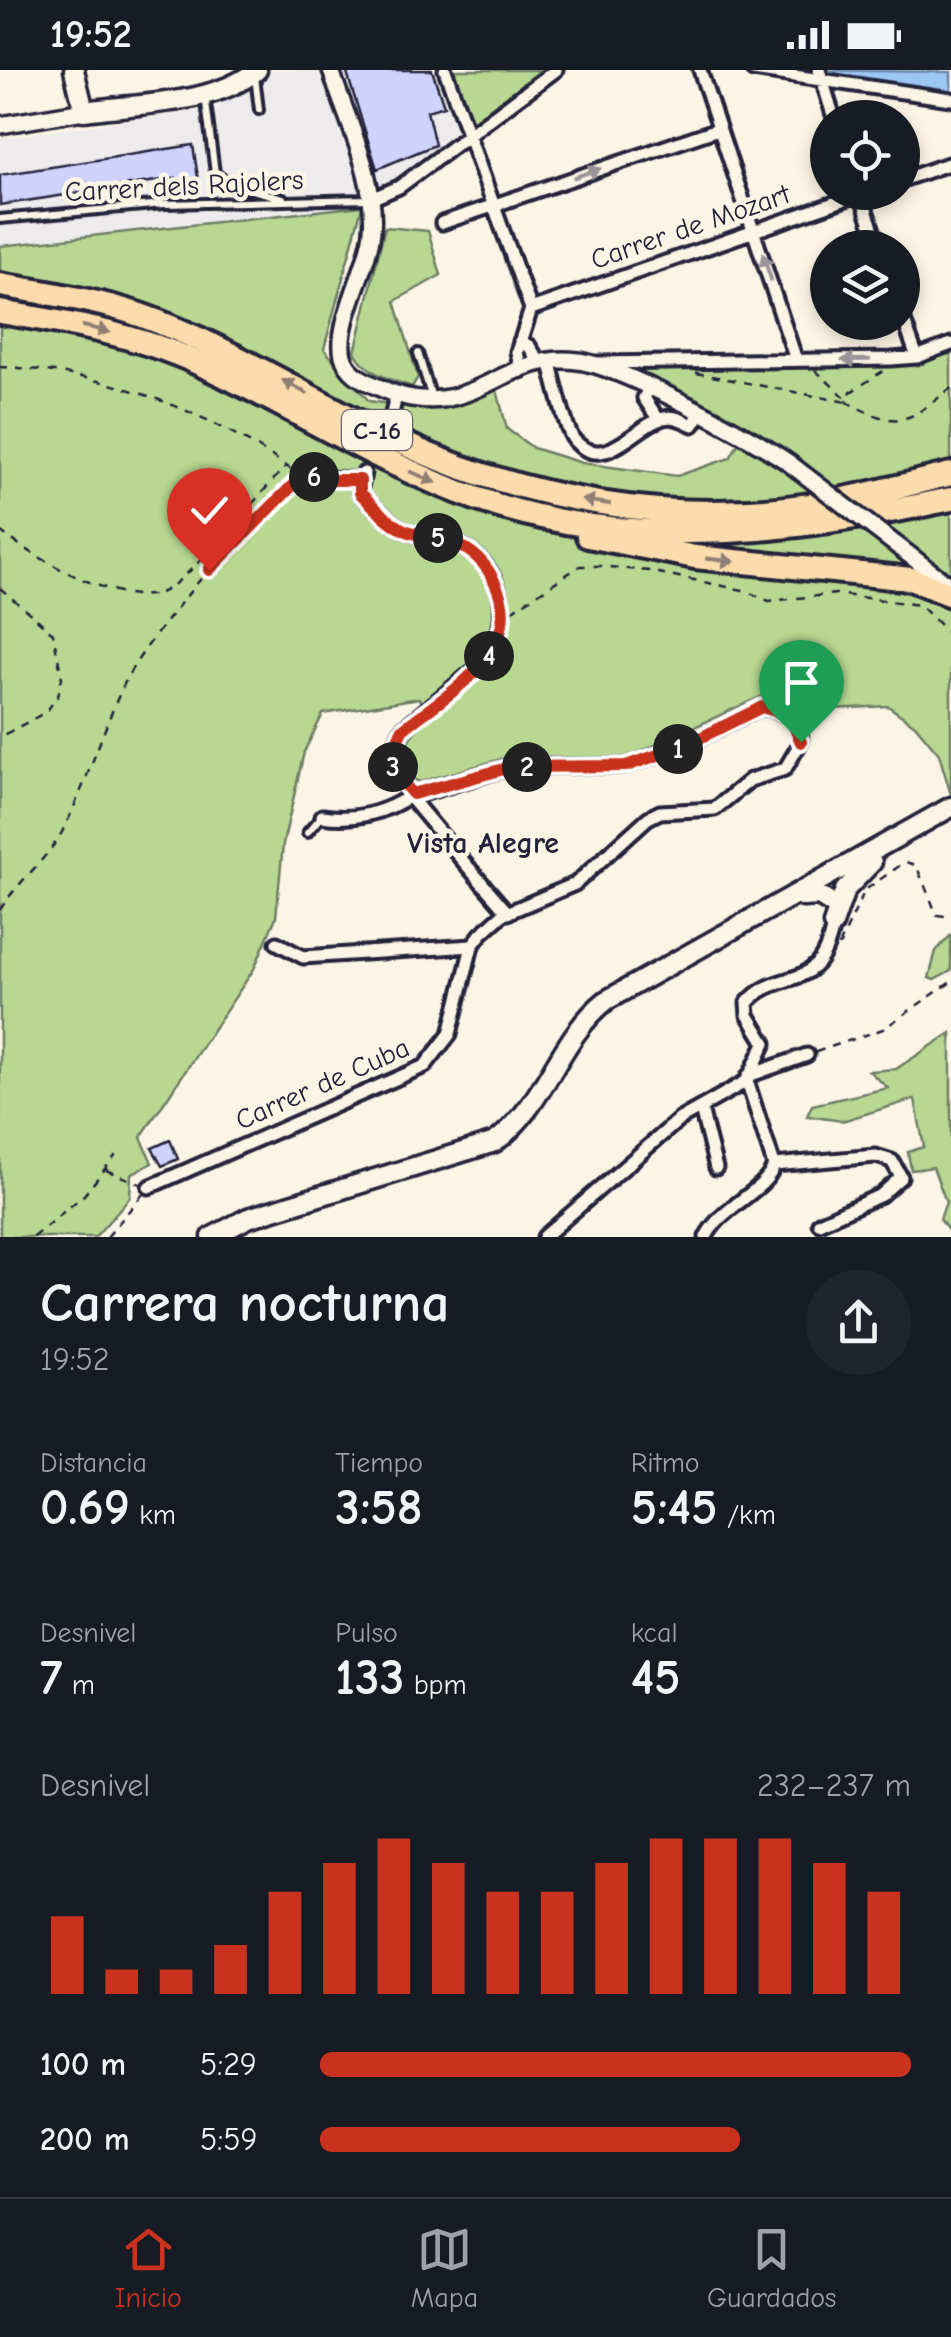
<!DOCTYPE html>
<html lang="es">
<meta charset="utf-8">
<style>
:root{--surface:#171b24;--page:#20242c;--text:#f1f3f6;--muted:#9ea1a6;--line:#363941;--accent:#c8321e}
body{margin:0;font-family:"Comic Neue",sans-serif;background:var(--page);color:var(--text);height:100vh;display:flex;flex-direction:column;font-size:38px;white-space:nowrap}
*{box-sizing:border-box;margin:0}
p{font-size:32px;color:var(--muted)}
.icon{flex:none;width:55px;height:55px;fill:none;stroke:currentColor;stroke-width:2;stroke-linecap:round;stroke-linejoin:round}
.map{position:relative;height:1167px;overflow:hidden}
.panel{display:flex;flex-direction:column;background:var(--surface);flex:1}
.panel>*{flex:none}
.buttons{position:absolute;left:810px;top:30px;display:grid;gap:20px}
.buttons a{display:grid;place-items:center;width:110px;height:110px;border-radius:50%;background:var(--surface);box-shadow:0 5px 15px #0003;font-size:50px}
.pin{position:absolute;display:grid;place-items:center;width:85px;height:85px;color:#fff;margin:-102px -42px;border-radius:50% 50% 50% 0;rotate:-45deg;box-shadow:0 0 10px #0007}
.pin .icon{rotate:45deg}
.km{position:absolute;width:50px;height:50px;margin:-25px;border-radius:50%;background:#222;color:#fff;font-size:28px;line-height:50px;text-align:center}
.round{display:grid;place-items:center;flex:none;width:105px;height:105px;border-radius:52px;background:var(--page)}
.headline{display:flex;align-items:center;justify-content:space-between;height:170px;padding:0 40px}
h1{font-size:55px;font-weight:700;line-height:75px}
.figures{display:grid;grid-template-columns:repeat(3,1fr);gap:15px;height:170px;padding:10px 40px}
.figures div{display:grid;align-content:center}
.figures b{font-size:50px;font-weight:700}
.figures small{font-size:28px;font-weight:400}
.figures p{font-size:28px}
.chart{height:280px;padding:20px 40px}
.chart p{display:flex;justify-content:space-between}
.chart svg{width:100%;height:180px;margin-top:10px;stroke:var(--accent);stroke-width:6}
ul{padding:0 40px;list-style:none;font-size:32px}
li{display:grid;grid-template-columns:160px 120px 1fr;align-items:center;height:75px}
li i{height:25px;border-radius:12px;background:var(--accent)}
.status{display:flex;justify-content:space-between;align-items:center;height:70px;padding:0 50px;background:var(--surface);direction:ltr}
.status svg{height:28px;fill:currentColor}
.tab-bar{display:flex;justify-content:space-around;align-items:center;height:140px;border-top:2px solid var(--line);background:var(--surface);font-size:28px;color:var(--muted)}
.tab-bar a{display:grid;justify-items:center;gap:5px}
.tab-bar .active{color:var(--accent)}
.map>svg:first-child{display:block}
.built{fill:#eeebec}
.green{fill:#b8d891;stroke:#6d7d66;stroke-width:2.5}
.water{fill:#9ac7f4;stroke:#6a85aa;stroke-width:2.5}
.building{fill:#cfd3fc;stroke:#22223b;stroke-width:2.5}
.lines{fill:none;stroke-linecap:round;stroke-linejoin:round}
.service-casing{stroke:#22223b;stroke-width:14}
.minor-casing{stroke:#22223b;stroke-width:19}
.tertiary-casing{stroke:#22223b;stroke-width:22}
.secondary-casing{stroke:#22223b;stroke-width:25}
.motorway-casing{stroke:#22223b;stroke-width:30}
.path{stroke:#22223b;stroke-width:2.5;stroke-dasharray:8 8;stroke-linecap:butt}
.service{stroke:#fcf5e5;stroke-width:6}
.minor{stroke:#fcf5e5;stroke-width:11}
.tertiary{stroke:#fcf5e5;stroke-width:15}
.secondary{stroke:#fcf5e5;stroke-width:18}
.motorway{stroke:#fcdcac;stroke-width:22}
.tertiary-bridge-casing{stroke:#22223b;stroke-width:22;stroke-linecap:butt}
.tertiary-bridge{stroke:#fcf5e5;stroke-width:15}
.oneway{fill:#9a9698}
.oneway2{fill:#8f7f74}
.route-casing{stroke:#fff;stroke-width:20}
.route{stroke:#c8321e;stroke-width:12}
.labels{text-anchor:middle;stroke-width:9;stroke-linejoin:round;paint-order:stroke}
.shield{fill:#fcf5e5;stroke:#63616e;stroke-width:2.5}
.shield-label{font-size:25px;font-weight:bold;fill:#22223b}
.street-label{font-size:28px;fill:#22223b;stroke:#fcf5e5}
.neighbourhood-label{font-size:30px;font-weight:bold;fill:#22223b;stroke:#fcf5e5}
</style>
<div class="status"><b>19:52</b><svg viewBox="0 0 49 12"><path d="M0 12V9h3v3zM5 12V6h3v6zM10 12V3h3v9zM15 12V0h3v12zM26 1h20v11H26zM47 4h2v5h-2z"/></svg></div>
<div class="map">
<svg width="951" height="1167" viewBox="0 0 951 1167">
<rect width="100%" height="100%" fill="#fcf5e5"/>
<filter id="ink" filterUnits="userSpaceOnUse"><feTurbulence type="fractalNoise" baseFrequency=".01" numOctaves="2"/><feDisplacementMap in="SourceGraphic" scale="20" xChannelSelector="R" yChannelSelector="G"/><feConvolveMatrix kernelMatrix="1 2 1 2 8 2 1 2 1" color-interpolation-filters="sRGB"/></filter>
<g filter="url(#ink)">
<path class="built" d="M268,0H436L464,67L362,136L0,176V68L217,38Z"/>
<path class="green" d="M454,0H541L471,53Z
M362,136L324,279L369,331L423,339L497,320L507,359L533,378L582,393L677,406L730,388L747,358L625,297L772,299L951,284V725L939,684L915,655L888,636L814,640L788,628L764,625L627,688L508,687L420,712L409,708C396,679 409,664 432,647L419,628L323,644L304,682L283,774L276,847L254,899L141,1067L152,1093L131,1104L130,1127L95,1167H0V176Z
M385,157L428,161L441,205L395,231L418,307L412,317C390,309 367,304 355,282Z
M951,865V901L934,910L929,908L936,881Z
M951,963V1165L940,1149L946,1132L933,1097L911,1100L908,1082L924,1077L915,1029L842,1051L807,1046L812,1035L888,1018L869,1001L896,999Z"/>
<path class="water" d="M800,0L951,2V23Z"/>
<path class="building" d="M346,0H432L444,36L427,41L435,75L377,99Z
M193,75L200,121L178,124L176,108L0,135V105Z
M170,1070L178,1089L162,1096L152,1078Z"/>
<g class="lines">
<g class="service-casing">
<path id="service" d="M255,6L259,40
M205,25L215,103L229,114L283,128
M0,149L164,134L368,129
M418,283L431,325
M307,763L322,746"/>
</g>
<g class="minor-casing">
<path id="minor" d="M445,0L531,239L517,282L521,301
M700,0L796,290
M753,0L951,29
M819,0L834,48
M902,110L951,93
M860,122L879,178
M371,129L399,117L556,0
M442,153L718,59
M531,239L866,122
M902,245L917,287
M520,271L529,276L540,293
M549,290C554,307 565,361 575,371C605,404 637,354 664,348C674,345 684,351 693,355L700,344
M598,293L891,289L917,287L951,274
M649,318L644,328L659,350
M390,354L396,325
M325,408L360,410
M410,727L450,775
M322,746C354,751 386,743 413,724
M457,784L508,843
M277,873L303,887L472,876
M748,1006L807,985
M701,1039L716,1098
M774,1095L876,1086L892,1091L901,1107L881,1125L819,1153
M149,1117L425,996L450,964L472,876L481,864L502,845L575,814L648,748L660,742L715,739L750,710L785,699L801,672L800,660L789,645L762,637L684,676L625,696L511,697L426,723L408,721L394,703L392,683L402,659L485,591C514,550 505,494 455,473C439,466 417,467 402,459C387,450 372,435 360,423L364,403
M544,1167L680,1049L747,1011
M706,1167C721,1136 767,1121 774,1095L747,1011L765,973L748,945L747,933C780,895 820,927 833,854"/>
</g>
<g class="tertiary-casing">
<path id="tertiary" d="M331,0C346,49 377,109 372,161C369,197 335,253 343,286C347,302 362,310 376,316C470,361 498,280 578,291C621,296 752,367 789,393
M0,55L84,41
M899,477L951,517"/>
</g>
<g class="secondary-casing">
<path id="secondary" d="M74,0L84,41C137,33 213,36 257,0
M803,827L819,826L833,835
M833,854L845,820L872,792
M212,1167L248,1148L495,1072C546,1035 558,968 607,930L951,737"/>
</g>
<g class="motorway-casing">
<path id="motorway" d="M0,215C47,223 95,230 140,245C231,277 311,331 398,371C525,431 672,455 811,435C858,428 904,415 951,404
M0,242C68,253 135,264 198,293C293,336 379,395 478,429C631,483 796,462 951,429
M588,466L695,487L911,509L951,525"/>
</g>
<path class="path" d="M0,297C103,300 218,344 300,406
M815,300L846,328
M883,301L848,324L847,332C901,361 907,352 951,318
M696,303L846,332
M0,461C32,486 122,539 162,522C188,512 262,421 286,396
M0,518L53,563L62,608L58,626L46,642L0,667
M511,541L580,496H599L649,501L743,520L769,531L836,524L920,535L951,566
M0,840C17,812 46,791 62,762C88,712 103,656 128,606C145,571 281,405 314,407
M839,876L865,820L905,792L916,795L937,845L951,847
M816,982L883,959L951,912
M106,1100L140,1114
M33,1167L84,1125L116,1085
M107,1167L143,1124"/>
<use href="#service" class="service"/>
<use href="#minor" class="minor"/>
<use href="#tertiary" class="tertiary"/>
<use href="#secondary" class="secondary"/>
<use href="#motorway" class="motorway"/>
<g class="tertiary-bridge-casing">
<path id="tertiary-bridge" d="M789,393L899,477"/>
</g>
<use href="#tertiary-bridge" class="tertiary-bridge"/>
</g>
<defs><path id="oneway-solid" d="M-6-.8H1V-3.2L6.5 0L1 3.2V.8H-6Z" transform="scale(2.5)"/></defs>
<g class="oneway">
<use href="#oneway-solid" transform="translate(587 103) rotate(-19)"/>
<use href="#oneway-solid" transform="translate(767 197) rotate(-108)"/>
<use href="#oneway-solid" transform="translate(856 290) rotate(179)"/>
</g>
<g class="oneway2">
<use href="#oneway-solid" transform="translate(96 259) rotate(13)"/>
<use href="#oneway-solid" transform="translate(295 317) rotate(-151)"/>
<use href="#oneway-solid" transform="translate(423 407) rotate(23)"/>
<use href="#oneway-solid" transform="translate(596 432) rotate(-171)"/>
<use href="#oneway-solid" transform="translate(720 490) rotate(6)"/>
</g>
</g>
<g class="lines" filter="url(#ink)">
<g class="route-casing">
<path id="route" d="M209,500L298,410H360V423C373,435 390,455 407,461C427,468 448,468 466,479C481,488 492,504 498,520C523,584 444,626 402,660L392,683L394,703L413,724L511,697L626,696L684,676L762,637L789,645L801,672"/>
</g>
<use href="#route" class="route"/>
</g>
<g class="labels">
<rect class="shield" x="342" y="340" width="70" height="40" rx="8"/>
<g class="shield-label">
<text x="377" y="369">C-16</text>
</g>
<g class="street-label">
<text transform="translate(184 115) rotate(-3)" y="10">Carrer dels Rajolers</text>
<text transform="translate(690 156) rotate(-19)" y="10">Carrer de Mozart</text>
<text transform="translate(322 1013) rotate(-24)" y="10">Carrer de Cuba</text>
</g>
<g class="neighbourhood-label">
<text x="483" y="783">Vista Alegre</text>
</g>
</g>
</svg>
<div class="buttons">
<a><svg class="icon" aria-label="locate" viewBox="0 0 24 24"><circle cx="12" cy="12" r="6"/><path d="M12 2v4M12 18v4M2 12h4M18 12h4"/></svg></a>
<a><svg class="icon" aria-label="layers" viewBox="0 0 24 24"><path d="M12 4l9 5-9 5-9-5zM3 14l9 5 9-5"/></svg></a>
</div>
<div class="pin" style="left:801px;top:672px;background:#1e9e55"><svg class="icon" aria-label="arrive" viewBox="0 0 24 24"><path d="M6 21V4h12l-3 4 3 4H6"/></svg></div>
<div class="pin" style="left:209px;top:500px;background:#d93025"><svg class="icon" aria-label="check" viewBox="0 0 24 24"><path d="M5 12l5 5 9-10"/></svg></div>
<b class="km" style="left:678px;top:679px">1</b>
<b class="km" style="left:527px;top:697px">2</b>
<b class="km" style="left:393px;top:697px">3</b>
<b class="km" style="left:489px;top:586px">4</b>
<b class="km" style="left:438px;top:468px">5</b>
<b class="km" style="left:314px;top:407px">6</b>
</div>
<section class="panel">
<div class="headline"><div><h1>Carrera nocturna</h1><p>19:52</p></div><a class="round"><svg class="icon" aria-label="share" viewBox="0 0 24 24"><path d="M12 15V3M7 8l5-5 5 5M5 13v7h14v-7"/></svg></a></div>
<div class="figures">
<div><p>Distancia</p><b>0.69<small> km</small></b></div>
<div><p>Tiempo</p><b>3:58</b></div>
<div><p>Ritmo</p><b>5:45<small> /km</small></b></div>
</div>
<div class="figures">
<div><p>Desnivel</p><b>7<small> m</small></b></div>
<div><p>Pulso</p><b>133<small> bpm</small></b></div>
<div><p>kcal</p><b>45</b></div>
</div>
<div class="chart"><p><span>Desnivel</span>232–237 m</p>
<svg viewBox="0 0 160 44" preserveAspectRatio="none"><path d="M5 44V25M15 44V38M25 44V38M35 44V32M45 44V19M55 44V12M65 44V6M75 44V12M85 44V19M95 44V19M105 44V12M115 44V6M125 44V6M135 44V6M145 44V12M155 44V19"/></svg>
</div>
<ul>
<li><b>100 m</b>5:29<i style="width:100%"></i></li>
<li><b>200 m</b>5:59<i style="width:71%"></i></li>
</ul>
</section>
<nav class="tab-bar">
<a class="active"><svg class="icon" aria-label="home" viewBox="0 0 24 24"><path d="M3 11l9-7 9 7M6 9v11h12V9"/></svg>Inicio</a>
<a><svg class="icon" aria-label="map" viewBox="0 0 24 24"><path d="M3 6l6-2 6 2 6-2v14l-6 2-6-2-6 2zM9 4v14M15 6v14"/></svg>Mapa</a>
<a><svg class="icon" aria-label="saved" viewBox="0 0 24 24"><path d="M7 4h10v16l-5-4-5 4z"/></svg>Guardados</a>
</nav>
